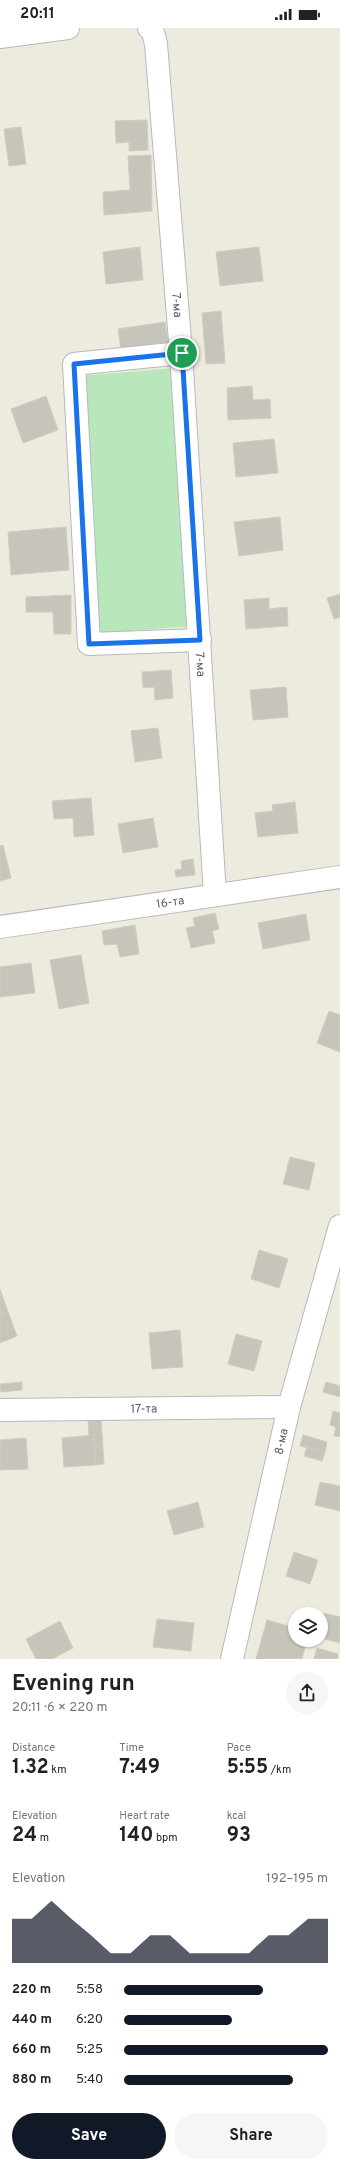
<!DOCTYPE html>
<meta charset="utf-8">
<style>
:root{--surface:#fff;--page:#f6f6f6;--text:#222;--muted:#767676;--accent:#111827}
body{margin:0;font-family:Overpass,sans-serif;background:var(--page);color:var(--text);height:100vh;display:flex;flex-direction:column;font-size:15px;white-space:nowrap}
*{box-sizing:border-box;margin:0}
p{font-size:13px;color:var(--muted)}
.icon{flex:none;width:22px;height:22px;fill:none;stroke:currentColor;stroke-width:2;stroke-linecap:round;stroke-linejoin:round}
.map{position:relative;height:1631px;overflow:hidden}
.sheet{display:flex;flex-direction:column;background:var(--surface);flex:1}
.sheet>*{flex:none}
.fabs{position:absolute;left:288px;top:1579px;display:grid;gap:8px}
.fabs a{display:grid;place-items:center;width:40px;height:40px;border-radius:50%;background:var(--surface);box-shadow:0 1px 3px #0004;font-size:20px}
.pin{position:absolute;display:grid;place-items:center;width:34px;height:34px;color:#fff;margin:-17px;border:2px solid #fff;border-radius:50%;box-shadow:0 1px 4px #0007}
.round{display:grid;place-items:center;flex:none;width:42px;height:42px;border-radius:21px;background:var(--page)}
.overview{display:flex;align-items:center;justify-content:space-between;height:68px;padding:0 12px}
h1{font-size:22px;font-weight:700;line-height:30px}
.figures{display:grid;grid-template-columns:repeat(3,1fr);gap:6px;height:68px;padding:4px 12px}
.figures div{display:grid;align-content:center}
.figures b{font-size:20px;font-weight:700}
.figures small{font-size:11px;font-weight:400}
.figures p{font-size:11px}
.chart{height:112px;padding:8px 12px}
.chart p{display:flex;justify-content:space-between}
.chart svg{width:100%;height:72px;margin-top:4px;fill:var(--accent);opacity:.7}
.primary-button{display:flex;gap:8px;margin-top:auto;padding:8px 12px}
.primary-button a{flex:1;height:46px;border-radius:24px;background:var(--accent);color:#fff;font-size:16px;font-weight:700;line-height:46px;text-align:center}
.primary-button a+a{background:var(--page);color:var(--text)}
ul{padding:0 12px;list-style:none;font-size:13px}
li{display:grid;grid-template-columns:64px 48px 1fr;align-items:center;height:30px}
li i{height:10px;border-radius:5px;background:var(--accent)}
.status{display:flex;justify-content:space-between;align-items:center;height:28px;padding:0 20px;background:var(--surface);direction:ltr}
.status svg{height:11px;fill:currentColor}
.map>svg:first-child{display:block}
.green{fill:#b8e7bc}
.building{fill:#c7c4bb;stroke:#d1cdbc}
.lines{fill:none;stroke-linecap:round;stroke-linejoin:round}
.minor-casing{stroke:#b7b9bf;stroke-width:24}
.minor{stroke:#fff;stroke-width:22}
.route-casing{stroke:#fff;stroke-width:8}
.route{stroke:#1a73e8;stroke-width:5}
.labels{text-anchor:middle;stroke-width:3;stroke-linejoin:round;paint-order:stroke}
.street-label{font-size:12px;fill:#575b61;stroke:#fff}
</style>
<div class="status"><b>20:11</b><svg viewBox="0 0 49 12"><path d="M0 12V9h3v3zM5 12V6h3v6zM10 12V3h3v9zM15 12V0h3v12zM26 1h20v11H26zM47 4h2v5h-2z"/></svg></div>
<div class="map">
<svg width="340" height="1631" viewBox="0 0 340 1631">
<rect width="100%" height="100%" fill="#ecebde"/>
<path class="green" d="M175,340L194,598L100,605L81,348Z"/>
<path class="building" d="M147,92L148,122L129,123V114L116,115L115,93Z
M21,99L26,136L9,138L4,101Z
M151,127L152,183L104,187L103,164L130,162L128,128Z
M140,219L143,252L106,256L103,224Z
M259,219L263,253L220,258L216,224Z
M221,283L225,335L206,336L202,285Z
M165,294L168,314L121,321L118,301Z
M252,358L253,372L270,371L271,390L228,392L227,360Z
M46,368L58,402L23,415L11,381Z
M274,411L278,445L236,449L233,415Z
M280,489L283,522L239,528L234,494Z
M66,499L69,542L11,547L8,504Z
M340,566V589L334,591L327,570Z
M71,567V606H54L53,584H26V569Z
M269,570V581L287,579L288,598L246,601L244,572Z
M171,642L173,670L155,672L154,659L143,660L142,644Z
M286,659L288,689L253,692L250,662Z
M158,700L162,730L135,734L131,703Z
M91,770L94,807L74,809L73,790L54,791L52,773Z
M295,774L298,805L258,809L255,785L273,783L272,777Z
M153,790L158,819L123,825L118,796Z
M3,817L11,850L0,853V818Z
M193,831L195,847L176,849L175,842L182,841L181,833Z
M215,885L219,901L212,903L215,915L191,920L186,900L195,898L193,890Z
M306,886L310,912L263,921L258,895Z
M135,897L139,926L120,929L117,916L104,917L102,903Z
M81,927L89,975L59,981L50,932Z
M31,935L35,965L0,969V939Z
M329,983L340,987V1024L317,1015Z
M290,1129L315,1135L309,1162L283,1156Z
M259,1222L288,1231L279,1260L251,1251Z
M0,1261L8,1284L0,1287Z
M8,1284L17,1308L0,1315V1287Z
M180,1302L183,1339L152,1341L149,1305Z
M236,1306L262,1313L254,1343L228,1336Z
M22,1354V1362L1,1364L0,1356Z
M326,1354L340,1358V1369L323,1364Z
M333,1383L340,1385V1409L334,1408L336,1399L330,1397Z
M101,1391L104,1436L95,1437L94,1407L89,1408L88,1392Z
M94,1407L95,1437L64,1439L62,1410Z
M303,1407L327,1414L325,1424L300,1418Z
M26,1410L28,1441L0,1442V1412Z
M307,1419L325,1424L322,1433L304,1428Z
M320,1454L340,1458V1483L315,1477Z
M198,1474L204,1499L174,1507L167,1483Z
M294,1524L318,1532L310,1556L286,1548Z
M323,1585L340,1589V1615L321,1610Z
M157,1591L194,1595L191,1623L153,1619Z
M267,1592L295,1600V1612H307L302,1631H256Z
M60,1593L73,1620L52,1631H36L26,1611Z
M317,1620L338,1626L337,1631H314Z"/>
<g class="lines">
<g class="minor-casing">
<g id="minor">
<path id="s1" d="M149,0L153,4L156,16L181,325L215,867"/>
<path d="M0,9L68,0"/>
<path d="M181,325L74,336L89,616L200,612"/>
<path id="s2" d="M0,899L340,849"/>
<path id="s3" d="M0,1382L289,1379"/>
<path id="s4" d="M232,1631L289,1379L340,1198"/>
</g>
</g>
<use href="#minor" class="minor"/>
</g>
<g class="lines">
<g class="route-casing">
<path id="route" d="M182,325L200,612L89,616L74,336Z"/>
</g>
<use href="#route" class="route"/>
</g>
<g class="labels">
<g class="street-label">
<text dy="4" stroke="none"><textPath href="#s1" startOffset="280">7-ма</textPath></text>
<text dy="4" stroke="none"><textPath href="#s1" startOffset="640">7-ма</textPath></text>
<text dy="4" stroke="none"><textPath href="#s2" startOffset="172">16-та</textPath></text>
<text dy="4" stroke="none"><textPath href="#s3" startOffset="144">17-та</textPath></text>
<text dy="4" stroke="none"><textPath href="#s4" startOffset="223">8-ма</textPath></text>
</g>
</g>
</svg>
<div class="fabs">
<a><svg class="icon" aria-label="layers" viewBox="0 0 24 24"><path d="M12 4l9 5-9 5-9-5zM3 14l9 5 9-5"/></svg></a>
</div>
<div class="pin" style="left:182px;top:325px;background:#1e9e55"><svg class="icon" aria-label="arrive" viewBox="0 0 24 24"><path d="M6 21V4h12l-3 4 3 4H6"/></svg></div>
</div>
<section class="sheet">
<div class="overview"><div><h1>Evening run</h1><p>20:11 · 6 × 220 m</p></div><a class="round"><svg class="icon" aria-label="share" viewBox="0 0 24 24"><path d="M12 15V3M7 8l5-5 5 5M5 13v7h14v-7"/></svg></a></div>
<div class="figures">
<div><p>Distance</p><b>1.32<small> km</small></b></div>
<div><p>Time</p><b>7:49</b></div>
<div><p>Pace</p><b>5:55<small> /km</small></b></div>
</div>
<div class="figures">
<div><p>Elevation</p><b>24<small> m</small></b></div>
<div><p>Heart rate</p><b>140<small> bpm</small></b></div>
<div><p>kcal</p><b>93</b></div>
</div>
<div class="chart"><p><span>Elevation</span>192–195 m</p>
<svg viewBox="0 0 160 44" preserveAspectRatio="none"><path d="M0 44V17L10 17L20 6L30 17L40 27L50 38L60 38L70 27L80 27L90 38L100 38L110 38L120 38L130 27L140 27L150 17L160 17V44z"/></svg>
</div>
<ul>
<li><b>220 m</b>5:58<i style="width:68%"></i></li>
<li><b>440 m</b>6:20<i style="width:53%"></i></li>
<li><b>660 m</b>5:25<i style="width:100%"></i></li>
<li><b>880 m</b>5:40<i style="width:83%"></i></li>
</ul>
<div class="primary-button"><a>Save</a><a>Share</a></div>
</section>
